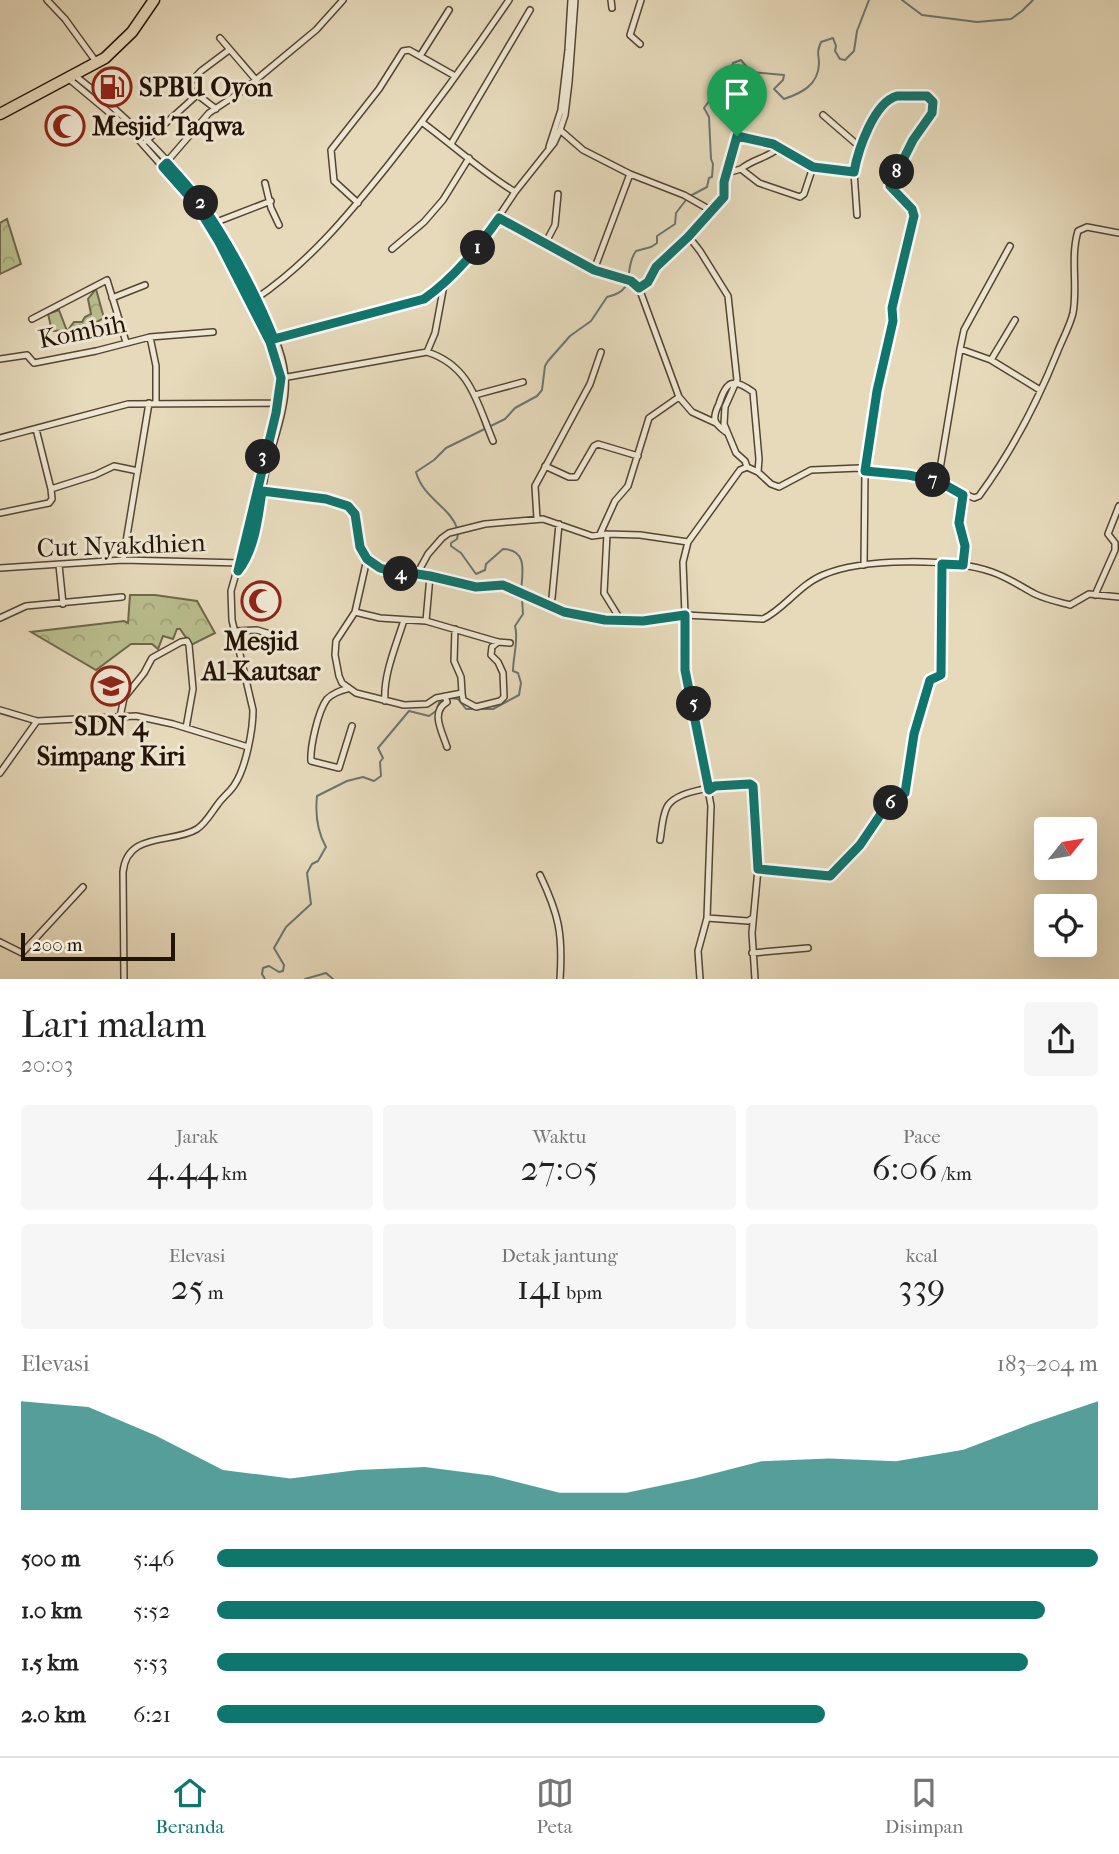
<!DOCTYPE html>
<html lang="id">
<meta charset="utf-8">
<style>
:root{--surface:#fff;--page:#f6f6f6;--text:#222;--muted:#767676;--line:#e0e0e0;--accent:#0f766e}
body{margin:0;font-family:"IM FELL French Canon",serif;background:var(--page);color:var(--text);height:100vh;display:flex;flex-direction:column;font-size:26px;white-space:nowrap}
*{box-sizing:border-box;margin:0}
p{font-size:23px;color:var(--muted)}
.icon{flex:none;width:38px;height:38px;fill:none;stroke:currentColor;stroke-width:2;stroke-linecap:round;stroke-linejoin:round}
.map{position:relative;height:979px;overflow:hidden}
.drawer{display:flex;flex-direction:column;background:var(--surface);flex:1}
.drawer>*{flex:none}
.needle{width:46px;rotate:60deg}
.buttons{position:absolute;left:1034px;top:817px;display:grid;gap:14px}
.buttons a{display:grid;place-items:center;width:63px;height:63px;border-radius:7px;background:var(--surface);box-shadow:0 7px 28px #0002;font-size:35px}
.scale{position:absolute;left:21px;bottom:18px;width:154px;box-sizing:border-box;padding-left:7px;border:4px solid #231306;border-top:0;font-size:19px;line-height:24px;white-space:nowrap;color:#231306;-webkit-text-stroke:5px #efe7d3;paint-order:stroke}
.pin{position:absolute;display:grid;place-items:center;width:60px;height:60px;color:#fff;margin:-72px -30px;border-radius:50% 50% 50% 0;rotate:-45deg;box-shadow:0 0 7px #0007}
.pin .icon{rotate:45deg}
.km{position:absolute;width:35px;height:35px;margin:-18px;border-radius:50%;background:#222;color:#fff;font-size:19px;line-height:35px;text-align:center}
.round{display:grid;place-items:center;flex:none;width:74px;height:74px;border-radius:7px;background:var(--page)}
.headline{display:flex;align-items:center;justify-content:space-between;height:119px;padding:0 21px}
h1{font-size:38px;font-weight:600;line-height:52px}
.metrics{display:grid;grid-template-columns:repeat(3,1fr);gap:10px;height:119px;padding:7px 21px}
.metrics div{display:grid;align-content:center;border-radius:7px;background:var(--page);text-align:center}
.metrics b{font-size:35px;font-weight:600}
.metrics small{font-size:19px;font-weight:400}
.metrics p{font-size:19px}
.chart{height:196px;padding:14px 21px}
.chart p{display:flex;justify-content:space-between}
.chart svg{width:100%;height:126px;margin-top:7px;fill:var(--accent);opacity:.7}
ul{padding:0 21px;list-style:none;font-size:23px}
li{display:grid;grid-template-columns:112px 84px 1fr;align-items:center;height:52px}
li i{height:18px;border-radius:9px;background:var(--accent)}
.tab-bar{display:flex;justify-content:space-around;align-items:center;height:98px;border-top:2px solid var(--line);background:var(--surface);font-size:19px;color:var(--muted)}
.tab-bar a{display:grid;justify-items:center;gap:4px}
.tab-bar .on{color:var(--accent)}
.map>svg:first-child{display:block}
.forest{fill:url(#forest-crowns);stroke:#6e684a;stroke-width:2}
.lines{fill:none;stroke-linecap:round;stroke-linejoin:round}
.stream{stroke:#6c7573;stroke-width:2}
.street-casing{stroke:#544533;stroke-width:8}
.highway-casing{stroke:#231306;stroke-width:13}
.street{stroke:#efe7d3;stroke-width:5}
.highway{stroke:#e6dabb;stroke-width:10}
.route-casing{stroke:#fff;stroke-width:14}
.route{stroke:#0f766e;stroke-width:9}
.labels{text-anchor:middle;stroke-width:6;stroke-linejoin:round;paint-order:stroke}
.poi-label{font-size:26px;font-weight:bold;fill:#231306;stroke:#efe7d3;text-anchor:start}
.street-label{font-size:26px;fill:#231306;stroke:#efe7d3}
</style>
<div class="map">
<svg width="1119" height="979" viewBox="0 0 1119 979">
<defs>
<pattern id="forest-crowns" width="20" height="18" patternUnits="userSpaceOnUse" patternTransform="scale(1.75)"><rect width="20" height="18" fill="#b9be8d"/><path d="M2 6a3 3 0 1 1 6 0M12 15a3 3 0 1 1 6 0" fill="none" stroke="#9fa278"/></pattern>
</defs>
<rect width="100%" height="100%" fill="#e6dabb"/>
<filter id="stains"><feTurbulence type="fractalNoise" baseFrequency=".00286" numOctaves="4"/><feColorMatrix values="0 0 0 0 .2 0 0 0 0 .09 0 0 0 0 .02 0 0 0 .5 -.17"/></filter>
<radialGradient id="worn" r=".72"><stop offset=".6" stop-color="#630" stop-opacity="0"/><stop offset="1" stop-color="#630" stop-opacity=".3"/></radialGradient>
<path class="forest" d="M7,219L21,264L0,274V223Z
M96,289L104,318L93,324L92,328L86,327L90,329L52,331L48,314L59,310L67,331L74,322H82L85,317L91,314L88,299Z
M130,595H155L197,601L215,633L191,645L180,629H177L173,639L163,636L158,649L152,644H131L96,670L31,632L124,621L128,623Z"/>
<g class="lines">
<path class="stream" d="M902,0L922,15L977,22L1011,19L1022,11L1033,0
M690,196L707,187L709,178L712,177L713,164L711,159L709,117L704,108L730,72L733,63L741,60L751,72L784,75L783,80L774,89L784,99C802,93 818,85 819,64C819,54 816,54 821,42L833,38L836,46L835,51L840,59L845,60L854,51L857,31L869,0
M457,528C450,507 423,498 416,472L434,460L446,448L505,419L515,408L537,396L542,390L545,366L548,361L570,336L591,321L607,297C639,290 622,270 636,251L651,247L657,243V236L675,224L676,213L686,200
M458,534L457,539L451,543V546L461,553L476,574L485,570L486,564L503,549C529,550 522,574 521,592
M265,979L262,974L263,968L269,966L279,972L283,971L284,965L274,948L286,927L311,904L307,873L312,864L318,861L326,847C317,831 315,815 317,796L347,781L363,777L374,781L381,776L380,762L383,758L378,748L409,711L429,716L436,711L439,703L449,698L458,699L466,709H493L519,695L521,683L518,673L513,671C513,656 519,640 515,626L523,614L522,598
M305,979L326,973L333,979"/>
<g class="street-casing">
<path id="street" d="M47,0L65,19L97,63
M611,0L612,8
M220,38L256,80
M640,44L630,35L641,0
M420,56L449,10
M73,74C117,108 175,163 206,210C223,235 235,262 250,289C264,315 283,347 285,377C288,406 271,446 265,475C259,506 259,545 238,571
M69,79L130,130L195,203L219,241L251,302L278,366L281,378L276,413L264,454L244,545L231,591L232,620L253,710C253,730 246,767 235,784C231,791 223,797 218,804C211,813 206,823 197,829C173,844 127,831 123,872L124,979
M216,109L190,89L188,85L201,71L229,50
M823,115L860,147
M423,123C454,146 482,172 515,192
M146,141L197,95
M451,144L530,10
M549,147L561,110L568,50L571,0
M164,165L209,113L245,89L316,30L343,0
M741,169C753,159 768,158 780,147
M854,172C857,155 873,109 886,100C896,93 919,95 931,98L934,106L932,113L913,140L890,186
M727,173L741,169L759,183L800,197L804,194L813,167
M265,183L271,208L279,225
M358,203L334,181L331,150L379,89L403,51L409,50L455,76
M712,211L724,196V182L736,137L738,136L773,144L813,167L854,172L857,215
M499,218L594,270L631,281L639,288L648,282L656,267L689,237L712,211L684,195L630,174L583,150L560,130
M214,223L271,201
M689,237L700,251L728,296L737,380L725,407L724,424L736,453L745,461L747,467
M545,244L555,225L558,194
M392,249L424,222L443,200L469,158
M594,270L630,174
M639,288L679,397L692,412L716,423
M112,298L145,285
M254,300C308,264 349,214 389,164C431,111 471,56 509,0
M32,319L107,280L126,342
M150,337L213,332
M274,339L424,299L444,285
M960,349L964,330L1010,246
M427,352C471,366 477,403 493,441
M0,359L27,355L34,363L96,351L150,337L156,366V403
M991,360L1015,320
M282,378L427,352L435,333L444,285L476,251L515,192L554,143L560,130L565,115L569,82L575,0
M475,395L523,382
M36,429L51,489L95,475L114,466L138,471
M726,432C722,429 716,425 715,420C714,415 717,408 719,404C726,381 733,377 753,392L759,459L758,472
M0,438L128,404L280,403
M545,466L569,477H576L594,446L598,444L638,456
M938,481L960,349L991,360L1040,390
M262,491C285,494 330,494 349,507C365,518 349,552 379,568C392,575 404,572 417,574L428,554L442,538L449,533L485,524L543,519L592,536L607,534L640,535L688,542L740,470L747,467L758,472L771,484L779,487L811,470L860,468L865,471L938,481L974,498L979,496C1013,450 1036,405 1057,353C1062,340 1070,326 1073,313C1078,286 1070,258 1078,231L1087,227L1119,233
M0,513L49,503L52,499L51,489
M537,519L535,486L590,384L601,352
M600,534L615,501L628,486L649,418L679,397
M607,534L604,593L620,619
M367,559L355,612L336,641L335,655L339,676L342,683L356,693L404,705L427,704L436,698L462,693L461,677L454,661L455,629
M123,560L149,403
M59,565L63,604
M864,565L865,471L877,391L893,321L892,308L914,216L912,209L887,183
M963,565L965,546L959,523L963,495
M0,568L123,560L241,563
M417,574L476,587L503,585L564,613L605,620L643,621L685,615L683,562L688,542
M1095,595L1115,550V543L1108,534L1119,506
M549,606L552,598L559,524
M355,612L380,618L426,621L498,642L510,643
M0,618L26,606L122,597
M426,621L430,576
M236,631L257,630L280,637
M347,689C341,690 332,694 327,699C318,711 310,747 311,761L339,768L352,726
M462,693L463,700L476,707L500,701L504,697L503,673L498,662L491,655L492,647L498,642
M445,696L447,702C430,712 442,731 447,747
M385,701C383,675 396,646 404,620
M0,710L37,721L136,716L173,724L248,747
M120,717L124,698L144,673L152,658L181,642L187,641L189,645L193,689L186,728
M0,773L37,721
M660,840C662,829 662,817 667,807C677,788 730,785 750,784L753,786L758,869L752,933L755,979
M758,869L830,876L860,845L885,808L903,796L914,734L931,680L941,675L942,564
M540,875C559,915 563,934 560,979
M707,918L748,921L753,918
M0,942L22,953L83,887
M752,953L808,948
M700,979L698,951L707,918L711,806L691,693L685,670V615L763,619C783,610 799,585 823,575C862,558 951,558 992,572C1007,577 1020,586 1035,594C1045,599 1059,602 1070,605L1089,594L1119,597"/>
</g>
<g class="highway-casing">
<path id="highway" d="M0,114L105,58L132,32L154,0"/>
</g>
<use href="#street" class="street"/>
<use href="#highway" class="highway"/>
</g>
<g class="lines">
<g class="route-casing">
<path id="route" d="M897,96H927L933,102L932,113L913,140L890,186L912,209L914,216L892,308L893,321L877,391L865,471L908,475L938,481L963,495L959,523L965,546L963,565L942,564L941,675L930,680L914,734L905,793L885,808L860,845L830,876L758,869L753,786L750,784L715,786L709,790L685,670V615L643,621L605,620L564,612L503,585L476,587L430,576L411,573L405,575L380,568L367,559L360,547L355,514L348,506L326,499L262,491C258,518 255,549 238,571L276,413L281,378L270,342L219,242L195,203L163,167L167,163C180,178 194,192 205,209C231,247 257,296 274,339L424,299C455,277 477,249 499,218L594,270L631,281L639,288L648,282L656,267L688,237L724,197V182L737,136L773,144L813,167L854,172C858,150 874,102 897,96Z"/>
</g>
<use href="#route" class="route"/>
</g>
<defs>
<g id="fuel-ring" transform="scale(2.0125)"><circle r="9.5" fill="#efe7d3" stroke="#8f2418" stroke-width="1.5"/><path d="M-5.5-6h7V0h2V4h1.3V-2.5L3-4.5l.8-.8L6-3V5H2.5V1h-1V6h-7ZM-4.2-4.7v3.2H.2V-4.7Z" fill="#8f2418"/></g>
<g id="mosque-ring" transform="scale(2.0125)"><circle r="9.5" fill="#efe7d3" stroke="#8f2418" stroke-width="1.5"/><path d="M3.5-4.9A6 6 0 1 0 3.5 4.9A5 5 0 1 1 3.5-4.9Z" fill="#8f2418"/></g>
<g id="school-ring" transform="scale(2.0125)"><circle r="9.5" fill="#efe7d3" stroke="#8f2418" stroke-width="1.5"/><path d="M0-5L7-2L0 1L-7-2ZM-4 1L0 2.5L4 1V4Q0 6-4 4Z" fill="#8f2418"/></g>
</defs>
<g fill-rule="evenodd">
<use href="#fuel-ring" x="112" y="87"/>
<use href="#mosque-ring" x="65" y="126"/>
<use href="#mosque-ring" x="261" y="601"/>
<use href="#school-ring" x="111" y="686"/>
</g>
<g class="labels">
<g class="poi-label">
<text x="139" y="96">SPBU Oyon</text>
<text x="92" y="135">Mesjid Taqwa</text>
<text x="261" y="650" text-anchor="middle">Mesjid<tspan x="261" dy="30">Al-Kautsar</tspan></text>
<text x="111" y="735" text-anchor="middle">SDN 4<tspan x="111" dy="30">Simpang Kiri</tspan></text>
</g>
<g class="street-label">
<text transform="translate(82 331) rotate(-11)" y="9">Kombih</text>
<text transform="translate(121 545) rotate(-2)" y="9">Cut Nyakdhien</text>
</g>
</g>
<rect width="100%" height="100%" filter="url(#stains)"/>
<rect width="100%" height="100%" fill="url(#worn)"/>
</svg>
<div class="buttons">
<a><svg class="needle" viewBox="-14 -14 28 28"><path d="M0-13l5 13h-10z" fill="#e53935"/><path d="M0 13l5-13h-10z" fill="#767676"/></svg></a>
<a><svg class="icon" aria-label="locate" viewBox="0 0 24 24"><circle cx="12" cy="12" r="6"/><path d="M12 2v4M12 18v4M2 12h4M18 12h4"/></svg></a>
</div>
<div class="scale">200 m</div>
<div class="pin" style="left:737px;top:136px;background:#1e9e55"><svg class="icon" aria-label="arrive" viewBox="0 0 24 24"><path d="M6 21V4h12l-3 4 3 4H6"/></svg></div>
<b class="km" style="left:478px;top:248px">1</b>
<b class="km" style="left:201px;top:203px">2</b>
<b class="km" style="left:263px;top:457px">3</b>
<b class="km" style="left:401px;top:574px">4</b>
<b class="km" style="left:694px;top:704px">5</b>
<b class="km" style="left:891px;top:803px">6</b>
<b class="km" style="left:933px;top:480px">7</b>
<b class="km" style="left:897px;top:172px">8</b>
</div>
<section class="drawer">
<div class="headline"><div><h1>Lari malam</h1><p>20:03</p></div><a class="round"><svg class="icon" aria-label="share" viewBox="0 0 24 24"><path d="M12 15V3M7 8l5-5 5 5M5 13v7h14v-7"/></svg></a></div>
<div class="metrics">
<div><p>Jarak</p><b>4.44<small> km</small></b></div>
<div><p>Waktu</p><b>27:05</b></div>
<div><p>Pace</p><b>6:06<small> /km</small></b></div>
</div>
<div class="metrics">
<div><p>Elevasi</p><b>25<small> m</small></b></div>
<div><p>Detak jantung</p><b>141<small> bpm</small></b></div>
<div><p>kcal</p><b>339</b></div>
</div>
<div class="chart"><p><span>Elevasi</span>183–204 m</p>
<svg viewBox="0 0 160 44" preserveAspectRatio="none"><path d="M0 44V6L10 8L20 18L30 30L40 33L50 30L60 29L70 32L80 38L90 38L100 33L110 27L120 26L130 27L140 23L150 14L160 6V44z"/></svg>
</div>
<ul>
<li><b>500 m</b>5:46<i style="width:100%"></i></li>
<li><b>1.0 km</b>5:52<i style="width:94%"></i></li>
<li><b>1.5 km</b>5:53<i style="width:92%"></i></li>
<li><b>2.0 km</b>6:21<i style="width:69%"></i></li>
</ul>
</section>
<nav class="tab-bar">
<a class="on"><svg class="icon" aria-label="home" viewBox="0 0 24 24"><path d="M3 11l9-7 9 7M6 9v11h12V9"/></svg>Beranda</a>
<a><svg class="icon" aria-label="map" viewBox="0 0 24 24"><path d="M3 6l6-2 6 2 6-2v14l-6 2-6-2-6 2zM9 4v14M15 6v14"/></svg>Peta</a>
<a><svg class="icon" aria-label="saved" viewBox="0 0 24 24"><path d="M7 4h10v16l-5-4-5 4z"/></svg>Disimpan</a>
</nav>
